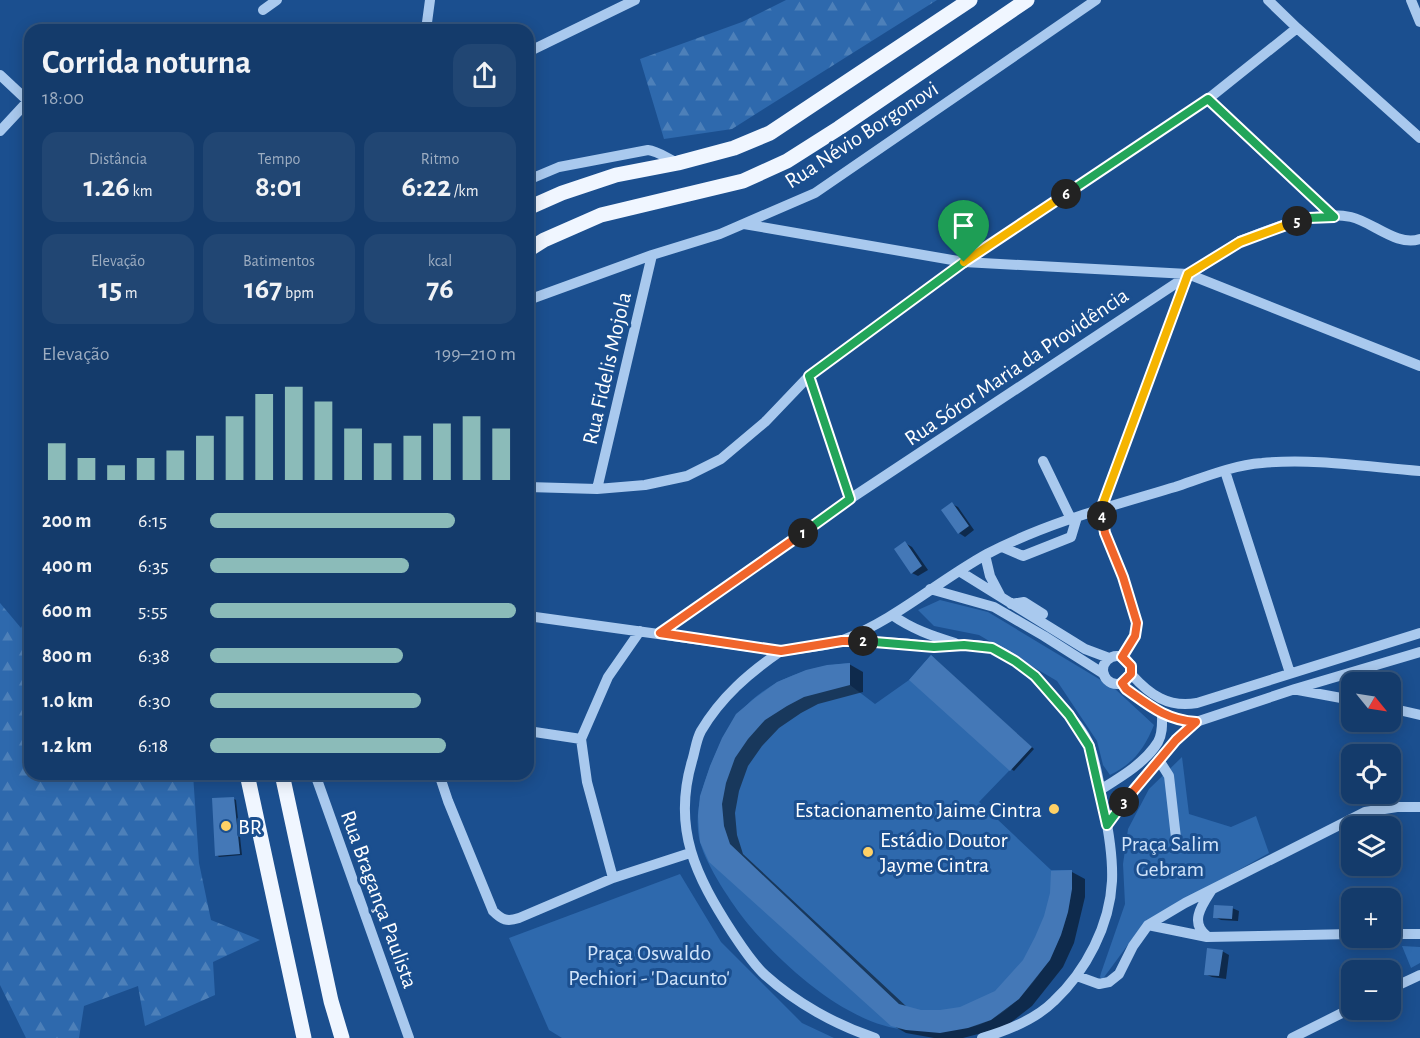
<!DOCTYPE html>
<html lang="pt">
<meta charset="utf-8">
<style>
:root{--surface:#143b6b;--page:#214673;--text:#f1f3f6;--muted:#9dadc1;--line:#33557e;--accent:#8bbbb9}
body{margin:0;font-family:"Alegreya Sans",sans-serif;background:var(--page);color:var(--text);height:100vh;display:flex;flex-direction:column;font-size:22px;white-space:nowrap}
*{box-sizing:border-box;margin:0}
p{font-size:20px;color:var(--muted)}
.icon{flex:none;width:33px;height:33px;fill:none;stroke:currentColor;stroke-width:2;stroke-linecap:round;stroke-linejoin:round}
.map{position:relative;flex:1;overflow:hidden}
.sheet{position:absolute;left:24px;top:24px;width:510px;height:756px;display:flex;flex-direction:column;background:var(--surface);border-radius:18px;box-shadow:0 3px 15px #0003,0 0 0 2px var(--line)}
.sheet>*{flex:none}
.needle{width:39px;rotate:120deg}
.tools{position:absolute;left:1341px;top:672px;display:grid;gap:12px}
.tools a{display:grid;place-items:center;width:60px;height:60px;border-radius:12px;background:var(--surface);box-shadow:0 3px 15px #0003,0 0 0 2px var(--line);font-size:30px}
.pin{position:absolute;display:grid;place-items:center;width:51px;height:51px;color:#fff;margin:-62px -26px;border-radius:50% 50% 50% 0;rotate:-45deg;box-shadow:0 0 6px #0007}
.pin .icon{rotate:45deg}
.km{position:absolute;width:30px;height:30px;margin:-15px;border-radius:50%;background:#222;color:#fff;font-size:16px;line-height:30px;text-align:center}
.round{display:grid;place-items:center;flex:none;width:63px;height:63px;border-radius:18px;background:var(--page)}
.overview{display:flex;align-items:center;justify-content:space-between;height:102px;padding:0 18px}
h1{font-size:33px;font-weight:700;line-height:45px}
.metrics{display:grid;grid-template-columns:repeat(3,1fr);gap:9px;height:102px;padding:6px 18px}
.metrics div{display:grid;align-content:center;border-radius:15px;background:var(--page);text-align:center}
.metrics b{font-size:30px;font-weight:700}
.metrics small{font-size:16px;font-weight:400}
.metrics p{font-size:16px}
.chart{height:168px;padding:12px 18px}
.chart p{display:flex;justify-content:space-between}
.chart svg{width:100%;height:108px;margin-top:6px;stroke:var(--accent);stroke-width:6}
ul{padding:0 18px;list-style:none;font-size:20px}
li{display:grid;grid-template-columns:96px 72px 1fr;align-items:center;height:45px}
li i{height:15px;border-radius:8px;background:var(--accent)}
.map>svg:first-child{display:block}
.green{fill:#2e69ad}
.forest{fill:url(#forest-firs)}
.shadow{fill:#0007}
.building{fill:#4478b7}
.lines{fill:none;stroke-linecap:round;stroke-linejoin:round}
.minor{stroke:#a9c9ee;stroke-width:10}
.major{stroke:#f0f6ff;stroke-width:15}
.split-1-casing{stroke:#fff;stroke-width:12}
.split-2-casing{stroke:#fff;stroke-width:12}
.split-3-casing{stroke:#fff;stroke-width:12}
.split-4-casing{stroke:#fff;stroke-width:12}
.split-5-casing{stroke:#fff;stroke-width:12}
.split-6-casing{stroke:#fff;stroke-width:12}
.split-7-casing{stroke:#fff;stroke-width:12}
.split-1{stroke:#22a559;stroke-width:8}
.split-2{stroke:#f0652b;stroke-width:8}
.split-3{stroke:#22a559;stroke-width:8}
.split-4{stroke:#f0652b;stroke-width:8}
.split-5{stroke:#f5b400;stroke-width:8}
.split-6{stroke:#22a559;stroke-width:8}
.split-7{stroke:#f5b400;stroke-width:8}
.poi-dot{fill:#ffd166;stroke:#1b4f8f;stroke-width:2}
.labels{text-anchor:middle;stroke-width:6;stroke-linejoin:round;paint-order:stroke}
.street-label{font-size:22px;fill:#fff;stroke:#1b4f8f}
.poi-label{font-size:22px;fill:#fff;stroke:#1b4f8f;text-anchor:start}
.park-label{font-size:22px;fill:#cfe3fa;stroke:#1b4f8f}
</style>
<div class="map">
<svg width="1420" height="1038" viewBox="0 0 1420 1038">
<defs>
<pattern id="forest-firs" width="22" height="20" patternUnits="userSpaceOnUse" patternTransform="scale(1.5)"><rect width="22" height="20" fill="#2e69ad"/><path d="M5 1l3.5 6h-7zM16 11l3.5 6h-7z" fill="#4d80b9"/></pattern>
</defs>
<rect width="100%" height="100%" fill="#1b4f8f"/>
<path class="green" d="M940,600L988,612L1114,688L1154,725C1144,749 1134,763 1110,775L1103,765L1097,741L1057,681L979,635L934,626L918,610Z
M931,655L1032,747L979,802L1051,870H1072C1073,909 1061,944 1038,976C1021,999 996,1024 966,1028C957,1029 948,1028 939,1029C929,1029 917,1031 907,1030C848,1025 785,968 748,924C732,904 707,867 700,842C692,809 706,775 719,746C743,691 793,667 850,663V685L875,704L909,680Z
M1182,757L1189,814L1231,827L1256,816L1269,853L1144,923L1102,980L1100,977L1101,973L1125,904L1123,864L1128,829L1149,789Z
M680,874L721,942L802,1023L834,1038H562L549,1030L509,938Z
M1402,946L1420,947V963L1411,968Z"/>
<path class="forest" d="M786,0H937L732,129L664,139L640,59L742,22Z
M0,603L21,628L30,609V774H193L199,863L211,920L260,940L213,962L215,995L145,1026L138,986L84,1006L79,1038H26L0,985Z"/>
<path class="shadow" d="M952,504L958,507L974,530L965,537L959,533Z
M905,543L912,547L928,570L918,576L912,573Z
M934,658L1034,749L1014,771L1011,769Z
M849,664L863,672V692L818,704L801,713L779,728L762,746L748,766L739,791L735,813L737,835L743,854L907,1007L921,1011L940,1012L960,1008L996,992L1024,960L1072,872L1085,879V897L1074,943L1063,967L1032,1006L1005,1027L963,1038H934L906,1033L892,1025L702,842L724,738Z
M234,799L236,800L242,855L219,857L217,855Z
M1232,908L1239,911L1238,921L1221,920L1215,917Z
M1222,951L1229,955L1226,979L1212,977L1205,974Z"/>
<path class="building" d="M952,502L969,526L958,534L941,510Z
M905,541L922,566L911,574L894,549Z
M931,655L1032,747L1010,771L909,680Z
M850,663V685L804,697L787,706L765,720L748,739L735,758L726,783L722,804L724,826L730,844L899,1004L921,1010H940L960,1007L995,991L1023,960L1035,937L1044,916L1050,893L1051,871L1072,870V889L1068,912L1061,935L1050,960L1019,999L991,1020L968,1028L940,1033L906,1030L891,1026L709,862L700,842L698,816L700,796L710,766L722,738L736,714L755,698L777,682L806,670L827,665Z
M234,797L240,854L215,856L212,798Z
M1214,905L1233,906L1232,919L1213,918Z
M1207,948L1223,950L1219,976L1204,975Z"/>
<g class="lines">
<path class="minor" d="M1268,0L1297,28L1420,138
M1411,0L1420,22
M263,10L277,0
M426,30L430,0
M528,52L635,0
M0,75L30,103
M1208,99L1334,217
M0,131L28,101
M528,180L559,167L648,150C658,151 668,159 678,163
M744,224L964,262L1188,274L1420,366
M528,302L531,299L652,255L720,234L815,193L1096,0
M809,376L850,499
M1043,461L1071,519
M1225,471L1290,673
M528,487L597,489L645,485L687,476L721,459L765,422L809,376L964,262L1208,99L1297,28
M597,489L652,255
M1002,547L1023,556L1071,537L1077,517
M985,555L990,576L1001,597
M959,571L1085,649L1109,658
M930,589L994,607L1044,636L1104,674
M1011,604L1024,602L1043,614
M892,615C912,629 932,636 955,643
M528,616L781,651C800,648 825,647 843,640C895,620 938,581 987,554C1046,523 1111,506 1175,487C1202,478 1233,465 1262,463C1314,458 1368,467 1420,471
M660,633L850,499L1240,241C1271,229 1317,209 1351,217C1373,222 1397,247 1420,239
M843,641C861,641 880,642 898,643C910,643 922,646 934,647C952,647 975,642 992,648C1016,657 1036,677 1052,696C1065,711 1083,728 1090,747C1097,766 1100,789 1104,809C1109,833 1113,857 1112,881C1110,925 1086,971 1054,1001C1036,1019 1006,1031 982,1038
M781,651C749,673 721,697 701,731C696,740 695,752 692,761C672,829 696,876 732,932C742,947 752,963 765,975C796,1003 836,1025 875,1038
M1103 670a14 14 0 1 1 28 0a14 14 0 1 1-28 0Z
M1122,657L1135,636L1137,623L1123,577L1105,533L1101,509L1188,275
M1131,674C1150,695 1168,708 1197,703L1420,633
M1122,683L1126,689C1150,705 1166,720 1196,722
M1298,690L1352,700
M1390,708L1420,715
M528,731L581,739
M1159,760L1169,776L1176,838
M315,774L409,1038
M439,774L448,801L493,911C502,920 507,922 519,918L613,878L690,853
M1100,790C1121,777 1145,763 1158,742C1163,733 1162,723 1162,714
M1107,825L1135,787L1176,740L1196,722L1295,689L1420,652
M613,878L587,782L581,739L608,677L640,631
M1148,925L1207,937L1352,934
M1390,934H1420
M1207,936C1189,923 1202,905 1211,891
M1077,976L1099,984L1109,982L1119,974L1133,946L1148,925L1185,903L1365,812L1397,807H1420
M1390,989L1420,975
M1292,1038L1352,1008"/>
<path class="major" d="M528,208L562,193L616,175L678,163L734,148L770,133L970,0
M528,250L544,240L601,215L743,181L787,161L839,128L1027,0
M247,774L304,1038
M282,774L331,1001L342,1038"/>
</g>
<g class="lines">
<g class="split-1-casing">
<path id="split-1" d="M803,533L850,499L809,376L964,262"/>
</g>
<g class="split-2-casing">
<path id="split-2" d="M803,533L660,633L781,651L842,641H863"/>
</g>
<g class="split-3-casing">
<path id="split-3" d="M863,641L934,647L964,645L992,648L1015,661L1035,676L1069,715L1089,746L1107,825L1124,802"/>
</g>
<g class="split-4-casing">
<path id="split-4" d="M1102,516L1105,533L1123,577L1137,623L1135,636L1122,657L1131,666V674L1122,683L1126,689C1150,706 1166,720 1196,722L1176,740L1124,802"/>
</g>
<g class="split-5-casing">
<path id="split-5" d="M1102,516L1101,509L1188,274L1240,242L1297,221"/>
</g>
<g class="split-6-casing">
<path id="split-6" d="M1066,194L1208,99L1334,217L1308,218L1297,221"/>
</g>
<g class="split-7-casing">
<path id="split-7" d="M964,262L1066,194"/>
</g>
<use href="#split-1" class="split-1"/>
<use href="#split-2" class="split-2"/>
<use href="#split-3" class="split-3"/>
<use href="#split-4" class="split-4"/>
<use href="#split-5" class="split-5"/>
<use href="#split-6" class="split-6"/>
<use href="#split-7" class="split-7"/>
</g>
<g class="poi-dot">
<circle cx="1054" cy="809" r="6"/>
<circle cx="226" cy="826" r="6"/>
<circle cx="868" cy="852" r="6"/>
</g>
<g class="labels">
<g class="street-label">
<text transform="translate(861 134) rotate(-33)" y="8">Rua Névio Borgonovi</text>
<text transform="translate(1016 366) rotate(-34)" y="8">Rua Sóror Maria da Providência</text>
<text transform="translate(606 368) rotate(-77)" y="8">Rua Fidelis Mojola</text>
<text transform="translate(380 899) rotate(70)" y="8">Rua Bragança Paulista</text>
</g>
<g class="poi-label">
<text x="1042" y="817" text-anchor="end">Estacionamento Jaime Cintra</text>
<text x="238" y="834">BR</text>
<text x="880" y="847">Estádio Doutor<tspan x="880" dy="25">Jayme Cintra</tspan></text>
</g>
<g class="park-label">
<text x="1170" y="851">Praça Salim<tspan x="1170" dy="25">Gebram</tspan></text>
<text x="649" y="960">Praça Oswaldo<tspan x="649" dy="25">Pechiori - 'Dacunto'</tspan></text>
</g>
</g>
</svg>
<div class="tools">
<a><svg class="needle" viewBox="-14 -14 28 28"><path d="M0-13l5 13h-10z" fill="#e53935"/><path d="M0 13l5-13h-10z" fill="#9dadc1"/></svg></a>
<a><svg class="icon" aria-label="locate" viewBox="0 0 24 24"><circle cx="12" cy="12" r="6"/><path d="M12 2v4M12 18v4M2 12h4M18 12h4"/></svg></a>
<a><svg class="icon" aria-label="layers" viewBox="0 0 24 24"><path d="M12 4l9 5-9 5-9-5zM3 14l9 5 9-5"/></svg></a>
<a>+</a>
<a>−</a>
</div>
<div class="pin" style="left:964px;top:262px;background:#1e9e55"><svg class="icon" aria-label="arrive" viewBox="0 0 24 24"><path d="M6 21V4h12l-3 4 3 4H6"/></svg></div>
<b class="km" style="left:803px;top:533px">1</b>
<b class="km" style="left:863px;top:641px">2</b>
<b class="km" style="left:1124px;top:802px">3</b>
<b class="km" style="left:1102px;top:516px">4</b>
<b class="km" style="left:1297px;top:221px">5</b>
<b class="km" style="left:1066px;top:194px">6</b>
<section class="sheet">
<div class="overview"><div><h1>Corrida noturna</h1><p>18:00</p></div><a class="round"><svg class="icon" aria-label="share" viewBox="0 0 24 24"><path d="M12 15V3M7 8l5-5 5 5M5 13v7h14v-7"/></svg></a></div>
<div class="metrics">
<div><p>Distância</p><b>1.26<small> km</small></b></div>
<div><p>Tempo</p><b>8:01</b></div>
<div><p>Ritmo</p><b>6:22<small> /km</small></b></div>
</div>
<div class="metrics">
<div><p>Elevação</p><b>15<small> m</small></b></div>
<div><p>Batimentos</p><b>167<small> bpm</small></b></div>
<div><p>kcal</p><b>76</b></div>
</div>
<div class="chart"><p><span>Elevação</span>199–210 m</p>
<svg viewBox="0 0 160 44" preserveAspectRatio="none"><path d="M5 44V29M15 44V35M25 44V38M35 44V35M45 44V32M55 44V26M65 44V18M75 44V9M85 44V6M95 44V12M105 44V23M115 44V29M125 44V26M135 44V21M145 44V18M155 44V23"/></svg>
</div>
<ul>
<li><b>200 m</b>6:15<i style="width:80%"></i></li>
<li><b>400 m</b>6:35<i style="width:65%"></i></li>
<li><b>600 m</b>5:55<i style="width:100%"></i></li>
<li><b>800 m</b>6:38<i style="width:63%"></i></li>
<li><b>1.0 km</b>6:30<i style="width:69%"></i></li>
<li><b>1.2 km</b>6:18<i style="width:77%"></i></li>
</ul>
</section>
</div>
